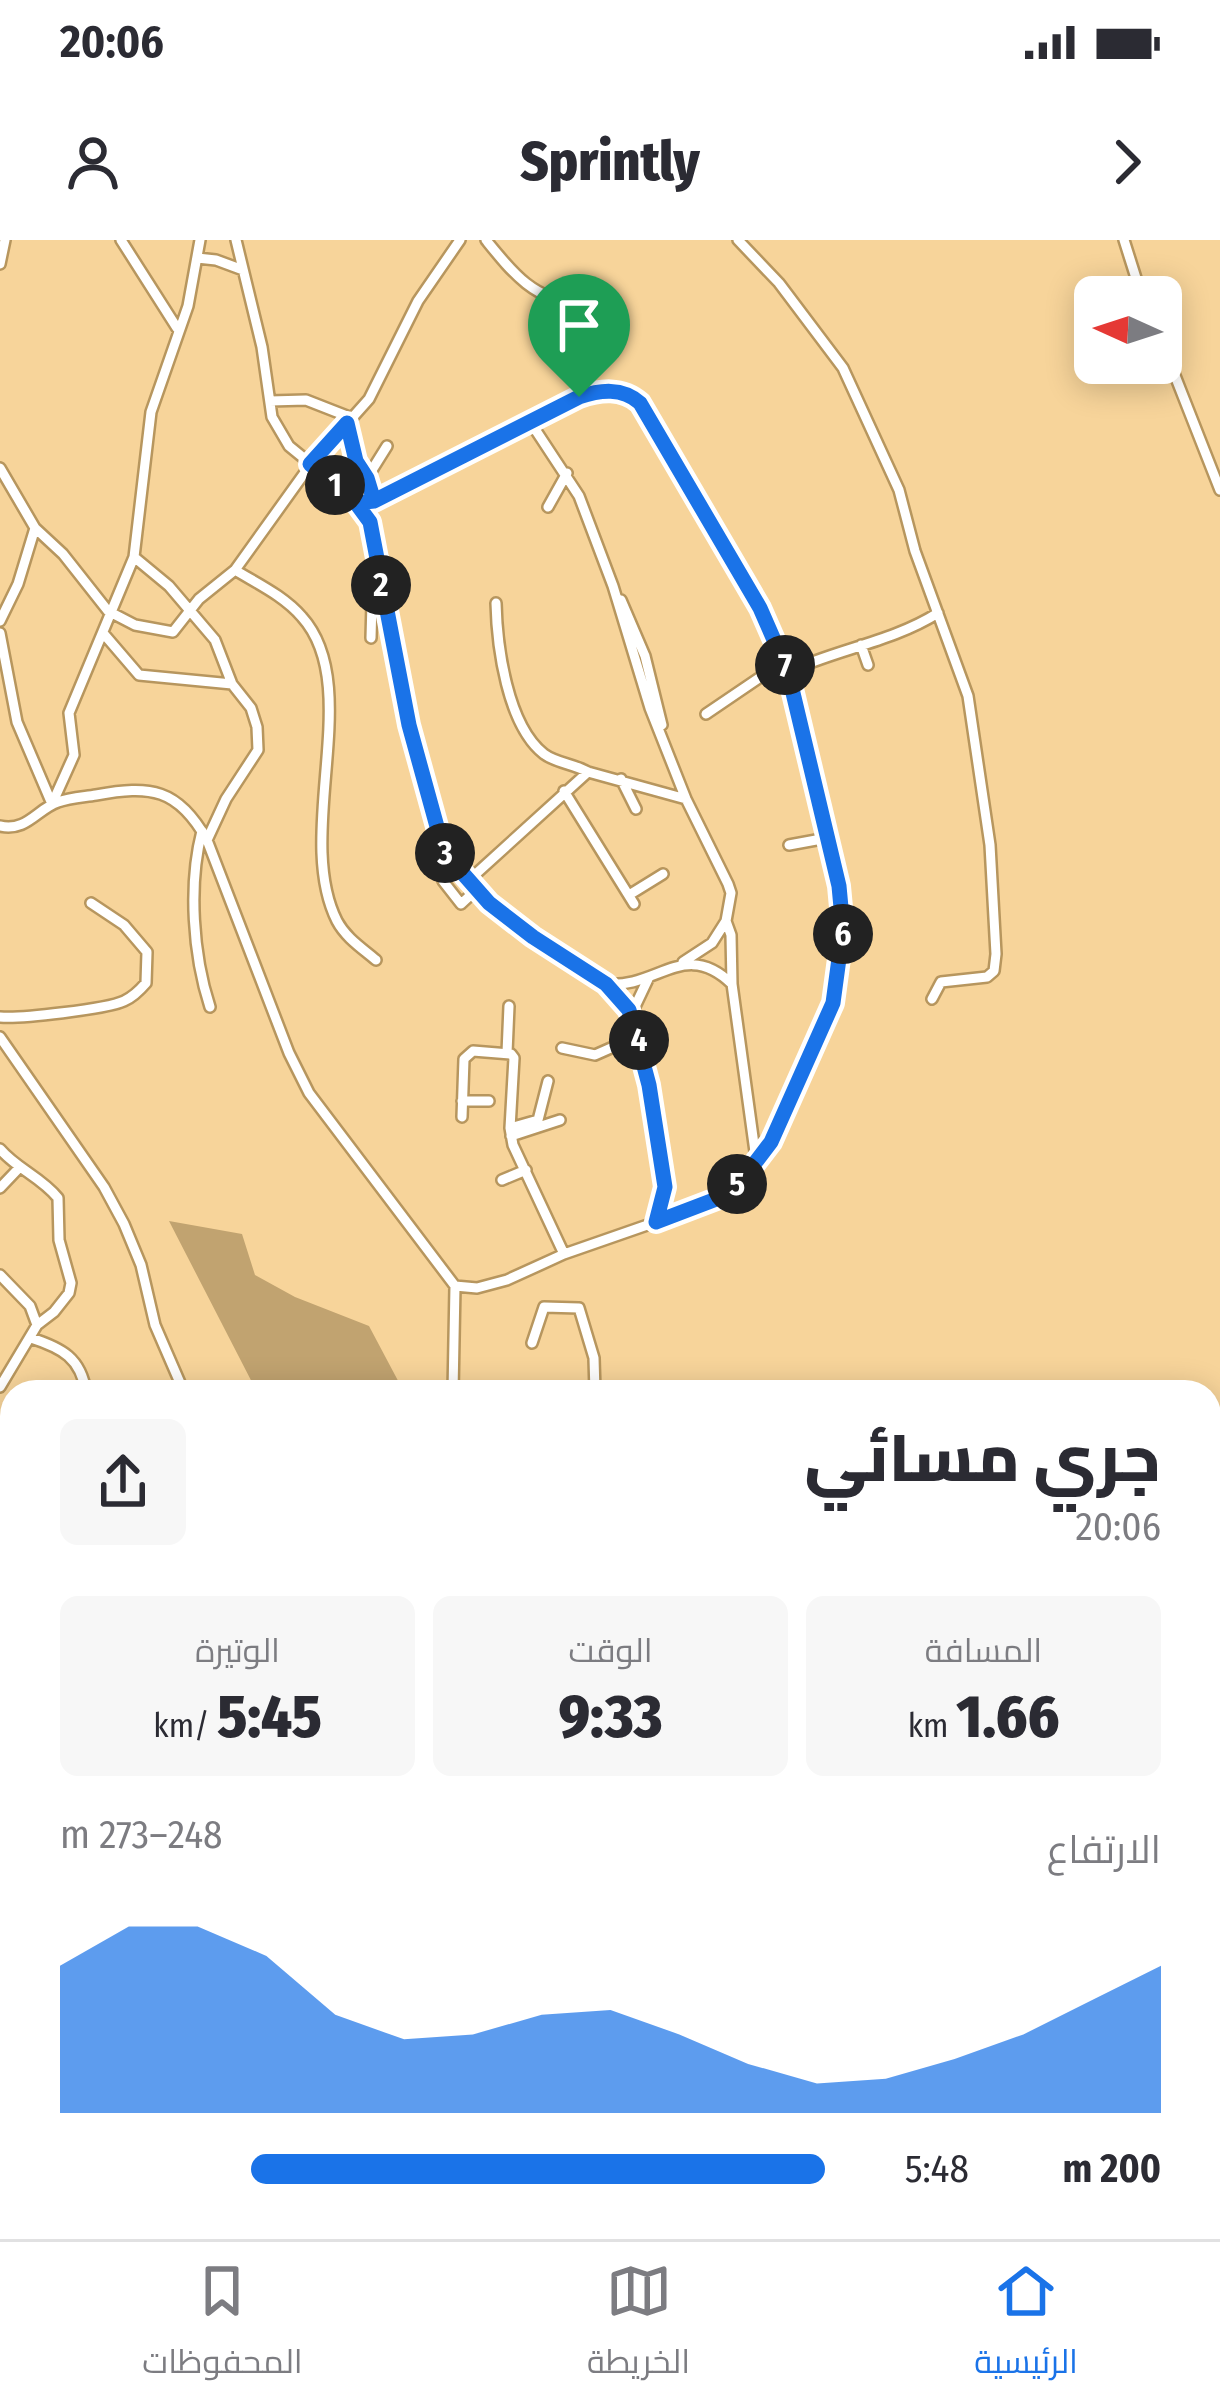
<!DOCTYPE html>
<html lang="ar">
<meta charset="utf-8">
<style>
:root{--surface:#fff;--page:#f7f7f7;--text:#2b2b33;--muted:#7c7c81;--line:#e1e1e2;--accent:#1a73e8}
body{margin:0;font-family:"Fira Sans Condensed",Cairo,sans-serif;background:var(--page);color:var(--text);direction:rtl;height:100vh;display:flex;flex-direction:column;font-size:45px;white-space:nowrap}
*{box-sizing:border-box;margin:0}
p{font-size:39px;color:var(--muted)}
.icon{flex:none;width:66px;height:66px;fill:none;stroke:currentColor;stroke-width:2;stroke-linecap:round;stroke-linejoin:round}
.map{position:relative;flex:1;overflow:hidden;direction:ltr}
.sheet{position:absolute;left:0px;top:1140px;width:1221px;height:861px;display:flex;flex-direction:column;background:var(--surface);border-radius:36px 36px 0 0;box-shadow:0 6px 30px #0003;direction:rtl}
.sheet>*{flex:none}
.needle{width:78px;rotate:273deg}
.tools{position:absolute;left:1074px;top:36px;display:grid;gap:24px}
.tools a{display:grid;place-items:center;width:108px;height:108px;border-radius:18px;background:var(--surface);box-shadow:0 6px 30px #0003;font-size:60px}
.pin{position:absolute;display:grid;place-items:center;width:102px;height:102px;color:#fff;margin:-123px -51px;border-radius:50% 50% 50% 0;rotate:-45deg;box-shadow:0 0 12px #0007}
.pin .icon{rotate:45deg}
.km{position:absolute;width:60px;height:60px;margin:-30px;border-radius:50%;background:#222;color:#fff;font-size:33px;line-height:60px;text-align:center}
.round{display:grid;place-items:center;flex:none;width:126px;height:126px;border-radius:18px;background:var(--page)}
.overview{display:flex;align-items:center;justify-content:space-between;height:204px;padding:0 60px}
h1{font-size:66px;font-weight:800;line-height:90px}
.stats{display:grid;grid-template-columns:repeat(3,1fr);gap:18px;height:204px;padding:12px 60px}
.stats div{display:grid;align-content:center;border-radius:18px;background:var(--page);text-align:center}
.stats b{font-size:60px;font-weight:800}
.stats small{font-size:33px;font-weight:400}
.stats p{font-size:33px}
.chart{height:336px;padding:24px 60px}
.chart p{display:flex;justify-content:space-between}
.chart svg{width:100%;height:216px;margin-top:12px;fill:var(--accent);opacity:.7}
ul{padding:0 60px;list-style:none;font-size:39px}
li{display:grid;grid-template-columns:192px 144px 1fr;align-items:center;height:90px}
li i{height:30px;border-radius:15px;background:var(--accent)}
.status{display:flex;justify-content:space-between;align-items:center;height:84px;padding:0 60px;background:var(--surface);direction:ltr}
.status svg{height:33px;fill:currentColor}
header{display:flex;justify-content:space-between;align-items:center;height:156px;padding:0 60px;background:var(--surface);font-size:54px;font-weight:800}
.tab-bar{display:flex;justify-content:space-around;align-items:center;height:168px;border-top:3px solid var(--line);background:var(--surface);font-size:33px;color:var(--muted)}
.tab-bar a{display:grid;justify-items:center;gap:6px}
.tab-bar .current{color:var(--accent)}
.map>svg:first-child{display:block}
.green{fill:#c1a370}
.lines{fill:none;stroke-linecap:round;stroke-linejoin:round}
.street-casing{stroke:#b7965e;stroke-width:14}
.secondary-casing{stroke:#b7965e;stroke-width:16}
.street{stroke:#fff;stroke-width:9}
.secondary{stroke:#fff;stroke-width:12}
.route-casing{stroke:#fff;stroke-width:24}
.route{stroke:#1a73e8;stroke-width:15}
</style>
<div class="status"><b>20:06</b><svg viewBox="0 0 49 12"><path d="M0 12V9h3v3zM5 12V6h3v6zM10 12V3h3v9zM15 12V0h3v12zM26 1h20v11H26zM47 4h2v5h-2z"/></svg></div>
<header><svg class="icon" aria-label="forward" viewBox="0 0 24 24"><path d="M9 5l7 7-7 7"/></svg>Sprintly<svg class="icon" aria-label="person" viewBox="0 0 24 24"><circle cx="12" cy="8" r="4"/><path d="M4 21q1-7 8-7t8 7"/></svg></header>
<div class="map">
<svg width="1220" height="1999" viewBox="0 0 1220 1999">
<rect width="100%" height="100%" fill="#f7d49a"/>
<path class="green" d="M169,981L242,994L255,1035L295,1057L369,1086L404,1152H257Z"/>
<g class="lines">
<g class="street-casing">
<path id="street" d="M121,0L177,88
M236,0L262,107L272,177L289,206L311,224L369,159L418,61L460,0
M486,0C511,31 535,62 578,62
M738,0L779,43L843,128L899,250L915,311L968,456L990,605L996,714L994,731L987,737L941,742L932,759
M1124,0L1142,57
M197,18L216,20L243,30
M0,24L5,0
M1161,100L1220,250
M270,161L306,160L352,178
M529,180L579,256L613,346L650,468L686,559L728,644L731,653L726,681L731,695L732,744L756,919
M347,183L356,221L367,238
M0,228L35,288L18,344L0,381
M374,261L367,238L387,206
M548,267L567,233
M35,288L63,314L108,371L135,385L173,392L199,359L235,330L311,224L356,263L370,282L409,485L444,612L489,663L533,697L606,744L629,770L649,845L665,947L656,982
M134,317L169,346L215,400L232,444L251,468L257,487L258,510L226,559L207,600
M235,330C258,344 284,356 302,377C365,447 293,594 337,681C346,698 362,708 376,720
M621,360L645,416L662,485
M496,363C497,406 507,485 544,514C556,523 574,524 588,532
M0,393L17,482L52,564
M103,393L139,435L232,444
M371,398L372,362L380,338
M861,405L868,425
M788,432C837,409 892,402 938,373
M706,474L784,421
M621,539L636,569
M564,551L634,664
M52,564L74,515L69,473L134,317L151,172L188,66L200,0
M0,586C27,592 37,569 58,562C69,558 84,557 96,555C150,545 178,548 207,600L289,813L309,853L455,1046L477,1048L507,1040L564,1014L656,982L726,953L743,940L771,902L838,746L843,689L840,654L797,458L760,368L658,189C634,155 622,143 579,157L387,256L356,263
M202,591C188,645 193,715 210,767
M789,605L827,598
M443,641L461,664L476,650
M468,641L588,532L686,559
M629,655L663,634
M683,722L712,703L726,681
M606,744C657,749 685,698 732,744
M631,775L649,737
M0,777C19,779 107,769 124,761C133,757 140,750 146,743L147,712L124,685L91,663
M0,797L104,947L124,984L141,1025L155,1085L184,1152
M562,808L595,815L638,796
M507,813L509,766
M462,861H489
M462,877L464,819L473,811L511,814L514,818L510,888L513,905L564,1014
M510,888L538,880L548,841
M511,896L560,880
M0,909C17,929 41,937 58,958L59,1000L71,1043L69,1053L54,1072L37,1085L0,1147
M502,940L526,930
M0,948L19,928
M0,1035L30,1066L37,1085
M31,1098C62,1108 81,1118 86,1152
M532,1103L544,1067L579,1068L594,1118L595,1152
M453,1152L455,1046
M0,1205L12,1209
M0,1429L11,1421
M1209,1462H1220
M0,1933L10,1930L3,1899L12,1896
M44,1989L50,1999
M122,1989L127,1999
M230,1989L231,1999
M690,1989L691,1999
M1008,1989L1011,1999
M0,1992L12,1989
M520,1994L527,1999
M291,1999L294,1989
M535,1999L544,1989
M811,1999L815,1989
M905,1999L913,1989"/>
</g>
<g class="secondary-casing">
<path id="secondary" d="M1209,1664L1220,1665
M1100,1999L1104,1989"/>
</g>
<use href="#street" class="street"/>
<use href="#secondary" class="secondary"/>
</g>
<g class="lines">
<g class="route-casing">
<path id="route" d="M579,157L374,261L356,263L310,224L347,183L356,221L367,238L374,261L356,263L370,282L409,485L444,612L489,663L533,697L606,744L629,770L649,845L665,947L656,982L719,958L742,940L771,902L833,763L843,689L839,646L788,432L760,368L640,163C622,147 600,150 579,157"/>
</g>
<use href="#route" class="route"/>
</g>
</svg>
<div class="tools">
<a><svg class="needle" viewBox="-14 -14 28 28"><path d="M0-13l5 13h-10z" fill="#e53935"/><path d="M0 13l5-13h-10z" fill="#7c7c81"/></svg></a>
</div>
<div class="pin" style="left:579px;top:157px;background:#1e9e55"><svg class="icon" aria-label="arrive" viewBox="0 0 24 24"><path d="M6 21V4h12l-3 4 3 4H6"/></svg></div>
<b class="km" style="left:335px;top:245px">1</b>
<b class="km" style="left:381px;top:345px">2</b>
<b class="km" style="left:445px;top:613px">3</b>
<b class="km" style="left:639px;top:800px">4</b>
<b class="km" style="left:737px;top:944px">5</b>
<b class="km" style="left:843px;top:694px">6</b>
<b class="km" style="left:785px;top:425px">7</b>
<section class="sheet">
<div class="overview"><div><h1>جري مسائي</h1><p>20:06</p></div><a class="round"><svg class="icon" aria-label="share" viewBox="0 0 24 24"><path d="M12 15V3M7 8l5-5 5 5M5 13v7h14v-7"/></svg></a></div>
<div class="stats">
<div><p>المسافة</p><b>1.66<small> km</small></b></div>
<div><p>الوقت</p><b>9:33</b></div>
<div><p>الوتيرة</p><b>5:45<small> /km</small></b></div>
</div>
<div class="chart"><p><span>الارتفاع</span>248–273 m</p>
<svg viewBox="0 0 160 44" preserveAspectRatio="none"><path d="M0 44V14L10 6L20 6L30 12L40 24L50 29L60 28L70 24L80 23L90 28L100 34L110 38L120 37L130 33L140 28L150 21L160 14V44z"/></svg>
</div>
<ul>
<li><b>200 m</b>5:48<i style="width:75%"></i></li>
</ul>
</section>
</div>
<nav class="tab-bar">
<a class="current"><svg class="icon" aria-label="home" viewBox="0 0 24 24"><path d="M3 11l9-7 9 7M6 9v11h12V9"/></svg>الرئيسية</a>
<a><svg class="icon" aria-label="map" viewBox="0 0 24 24"><path d="M3 6l6-2 6 2 6-2v14l-6 2-6-2-6 2zM9 4v14M15 6v14"/></svg>الخريطة</a>
<a><svg class="icon" aria-label="saved" viewBox="0 0 24 24"><path d="M7 4h10v16l-5-4-5 4z"/></svg>المحفوظات</a>
</nav>
